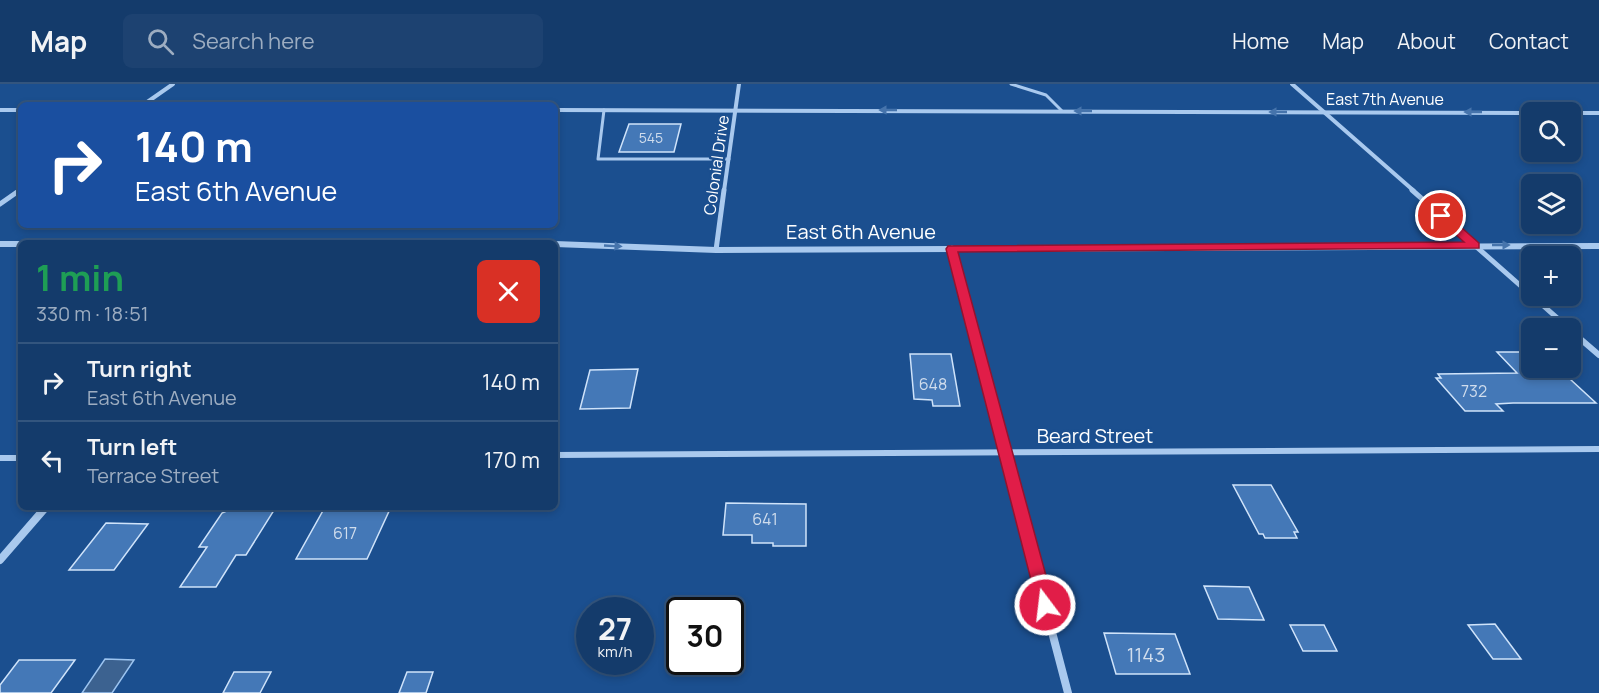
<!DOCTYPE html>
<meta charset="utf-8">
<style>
:root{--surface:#143b6b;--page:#1d4271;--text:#f1f3f6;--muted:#9dadc1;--line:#33557e}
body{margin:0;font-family:Manrope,sans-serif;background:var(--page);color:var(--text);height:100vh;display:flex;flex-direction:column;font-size:22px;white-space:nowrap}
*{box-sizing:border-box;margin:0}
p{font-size:20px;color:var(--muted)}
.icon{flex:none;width:33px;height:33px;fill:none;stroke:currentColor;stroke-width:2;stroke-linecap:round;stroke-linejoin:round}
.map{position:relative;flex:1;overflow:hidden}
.sheet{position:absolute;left:18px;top:156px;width:540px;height:270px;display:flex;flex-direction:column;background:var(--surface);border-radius:9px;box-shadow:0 3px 9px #0003,0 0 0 2px var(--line)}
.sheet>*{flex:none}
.banner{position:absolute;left:18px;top:18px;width:540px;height:126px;border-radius:9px;box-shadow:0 3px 9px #0003,0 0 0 2px var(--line);background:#1a4fa0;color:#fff;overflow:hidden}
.tools{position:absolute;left:1521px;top:18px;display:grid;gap:12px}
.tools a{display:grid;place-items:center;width:60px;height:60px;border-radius:9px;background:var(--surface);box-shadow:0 3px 9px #0003,0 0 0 2px var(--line);font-size:30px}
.speed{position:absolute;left:576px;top:513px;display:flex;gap:12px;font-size:30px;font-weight:700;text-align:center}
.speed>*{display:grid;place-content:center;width:78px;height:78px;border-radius:50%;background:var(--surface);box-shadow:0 3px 9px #0003,0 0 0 2px var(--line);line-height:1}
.speed small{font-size:15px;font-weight:400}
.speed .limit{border:3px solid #111;border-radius:9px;background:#fff;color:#111}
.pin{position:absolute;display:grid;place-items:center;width:51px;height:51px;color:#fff;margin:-26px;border:3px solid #fff;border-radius:50%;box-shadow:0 2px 6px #0007}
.me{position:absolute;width:66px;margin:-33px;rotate:345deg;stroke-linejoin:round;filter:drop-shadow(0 0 4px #0008)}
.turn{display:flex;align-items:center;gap:21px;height:126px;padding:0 18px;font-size:27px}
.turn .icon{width:78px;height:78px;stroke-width:2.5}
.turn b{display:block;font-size:42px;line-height:51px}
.round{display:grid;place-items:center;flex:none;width:63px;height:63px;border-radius:9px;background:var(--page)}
.summary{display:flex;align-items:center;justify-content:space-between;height:102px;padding:0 18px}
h1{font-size:36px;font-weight:700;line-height:45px;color:#1e9e55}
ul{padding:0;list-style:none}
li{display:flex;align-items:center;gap:18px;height:78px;padding:0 18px;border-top:2px solid var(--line)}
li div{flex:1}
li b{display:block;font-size:22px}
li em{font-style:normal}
header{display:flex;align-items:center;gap:36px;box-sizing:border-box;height:84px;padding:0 30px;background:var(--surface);border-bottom:2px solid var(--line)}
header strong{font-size:28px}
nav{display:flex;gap:33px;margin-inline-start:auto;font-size:21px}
.search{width:420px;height:54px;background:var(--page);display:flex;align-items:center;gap:15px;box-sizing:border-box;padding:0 21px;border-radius:9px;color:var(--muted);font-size:22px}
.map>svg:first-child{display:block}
</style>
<header>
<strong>Map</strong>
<div class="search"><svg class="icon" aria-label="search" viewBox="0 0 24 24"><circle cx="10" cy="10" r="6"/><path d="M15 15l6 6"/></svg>Search here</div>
<nav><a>Home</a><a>Map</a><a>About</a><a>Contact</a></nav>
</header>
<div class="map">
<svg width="1599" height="609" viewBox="0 0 1599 609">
<rect width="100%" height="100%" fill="#1b4f8f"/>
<path fill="#3c6290" stroke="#9cc4f0" stroke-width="1.5" d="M105,575L134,576L112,609H82Z"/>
<path fill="#4478b7" stroke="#cfe3fa" stroke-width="1.5" d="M629,40H681L674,68H619Z
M1497,268H1532V284H1558L1596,319H1513L1496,320L1503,327H1465L1436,294H1441L1438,290L1517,289Z
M910,270H951L960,322H933L932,316L914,315Z
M638,285L630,324L580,325L590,286Z
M1233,401H1271L1298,448H1294L1297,454H1265L1263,450H1259Z
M726,419L806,420V462H773V459H752V451H723Z
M236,423H276L246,471H236L216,503H180L207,463H199L222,429Z
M325,423H391L367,475H296Z
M106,439L148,440L114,486H69Z
M1204,502L1249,503L1264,536L1218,535Z
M1495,540L1521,575H1493L1468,541Z
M1290,541H1324L1337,567H1303Z
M1104,549L1175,550L1190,590H1116Z
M19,576H75L51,609H0V601Z
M234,588H271L260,609H223Z
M407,588H433L426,609H399Z"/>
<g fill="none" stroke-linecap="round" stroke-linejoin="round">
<path stroke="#a9c9ee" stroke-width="3" d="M1011,0L1046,11L1062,27
M604,26L598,75H729"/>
<path stroke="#a9c9ee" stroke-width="4" d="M1292,0L1414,107
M143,21L173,0
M18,107L21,105
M724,107L739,0"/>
<path stroke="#a9c9ee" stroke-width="5" d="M1412,106L1564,240
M0,120L20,106
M952,164L972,240
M716,166L724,106"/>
<path stroke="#a9c9ee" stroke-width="6" d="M971,238L1015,405
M1563,238L1569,244
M1570,246L1599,271
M555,371L1599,365
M0,374H21"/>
<path stroke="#a9c9ee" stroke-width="8" d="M1014,403L1068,609
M0,476L46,423"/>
<path fill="#a9c9ee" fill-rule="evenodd" d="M0,24H21V28H0Z
M555,24L1532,27L1535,28H1532V31L555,28Z
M1570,27H1599V31H1570V28H1567Z
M321,156H534L538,159H317Z
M0,157H21L25,159H21V163H0Z
M555,157L716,163L1599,159V165L716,169L555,163V159H551Z"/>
</g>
<defs><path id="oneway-solid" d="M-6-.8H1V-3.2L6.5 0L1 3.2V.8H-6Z" transform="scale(1.5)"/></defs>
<g fill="#4674ac">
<use href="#oneway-solid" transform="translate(888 26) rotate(-180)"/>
<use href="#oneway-solid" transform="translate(1083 27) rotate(-180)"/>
<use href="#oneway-solid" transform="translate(1278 28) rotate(-180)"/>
<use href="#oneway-solid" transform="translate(1473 28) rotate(-180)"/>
<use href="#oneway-solid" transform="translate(1501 161)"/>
<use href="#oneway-solid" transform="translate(613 162) rotate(3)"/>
</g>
<path fill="#e11d48" stroke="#92132f" stroke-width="1.5" d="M1437,129H1445L1479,159V164L958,168L1054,521L1052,527L1045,529L1039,527L946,165L948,162L1464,158L1437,134Z"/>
<g text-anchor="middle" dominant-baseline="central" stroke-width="5" stroke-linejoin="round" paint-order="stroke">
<g font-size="14" fill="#d0dded">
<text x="651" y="53">545</text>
</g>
<g font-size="16" fill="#fff" stroke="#1b4f8f">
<text x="1385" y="15">East 7th Avenue</text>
<text transform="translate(716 81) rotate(-82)">Colonial Drive</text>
</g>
<g font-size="16" fill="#d0dded">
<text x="933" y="300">648</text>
<text x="1474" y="307">732</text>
<text x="765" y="435">641</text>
<text x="345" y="449">617</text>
</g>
<g font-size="20" fill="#fff" stroke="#1b4f8f">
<text x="861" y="147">East 6th Avenue</text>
<text x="1095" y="351">Beard Street</text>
</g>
<g font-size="20" fill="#d0dded">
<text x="1146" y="570">1143</text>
</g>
</g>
</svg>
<div class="tools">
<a><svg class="icon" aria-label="search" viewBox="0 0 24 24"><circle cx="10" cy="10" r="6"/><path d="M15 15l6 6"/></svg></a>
<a><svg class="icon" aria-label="layers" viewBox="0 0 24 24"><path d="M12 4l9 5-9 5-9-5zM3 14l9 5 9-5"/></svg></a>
<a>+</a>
<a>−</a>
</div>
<div class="speed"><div>27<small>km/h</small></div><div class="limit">30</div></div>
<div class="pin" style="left:1441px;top:132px;background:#d93025"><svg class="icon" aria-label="arrive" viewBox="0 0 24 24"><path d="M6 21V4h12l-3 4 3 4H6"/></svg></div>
<svg class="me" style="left:1045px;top:521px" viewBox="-20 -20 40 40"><circle r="17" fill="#e11d48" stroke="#fff" stroke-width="3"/><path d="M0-11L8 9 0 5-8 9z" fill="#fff"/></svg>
<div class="banner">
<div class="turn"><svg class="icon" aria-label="right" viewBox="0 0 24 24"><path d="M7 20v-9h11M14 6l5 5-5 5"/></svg><div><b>140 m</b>East 6th Avenue</div></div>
</div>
<section class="sheet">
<div class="summary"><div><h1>1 min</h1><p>330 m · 18:51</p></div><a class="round" style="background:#d93025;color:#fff"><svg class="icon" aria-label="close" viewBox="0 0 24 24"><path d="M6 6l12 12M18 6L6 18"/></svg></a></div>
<ul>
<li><svg class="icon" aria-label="right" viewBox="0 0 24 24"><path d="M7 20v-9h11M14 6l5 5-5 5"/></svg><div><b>Turn right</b><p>East 6th Avenue</p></div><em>140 m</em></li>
<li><svg class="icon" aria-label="left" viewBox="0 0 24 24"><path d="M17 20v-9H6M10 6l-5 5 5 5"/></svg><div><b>Turn left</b><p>Terrace Street</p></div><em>170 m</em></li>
</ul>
</section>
</div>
